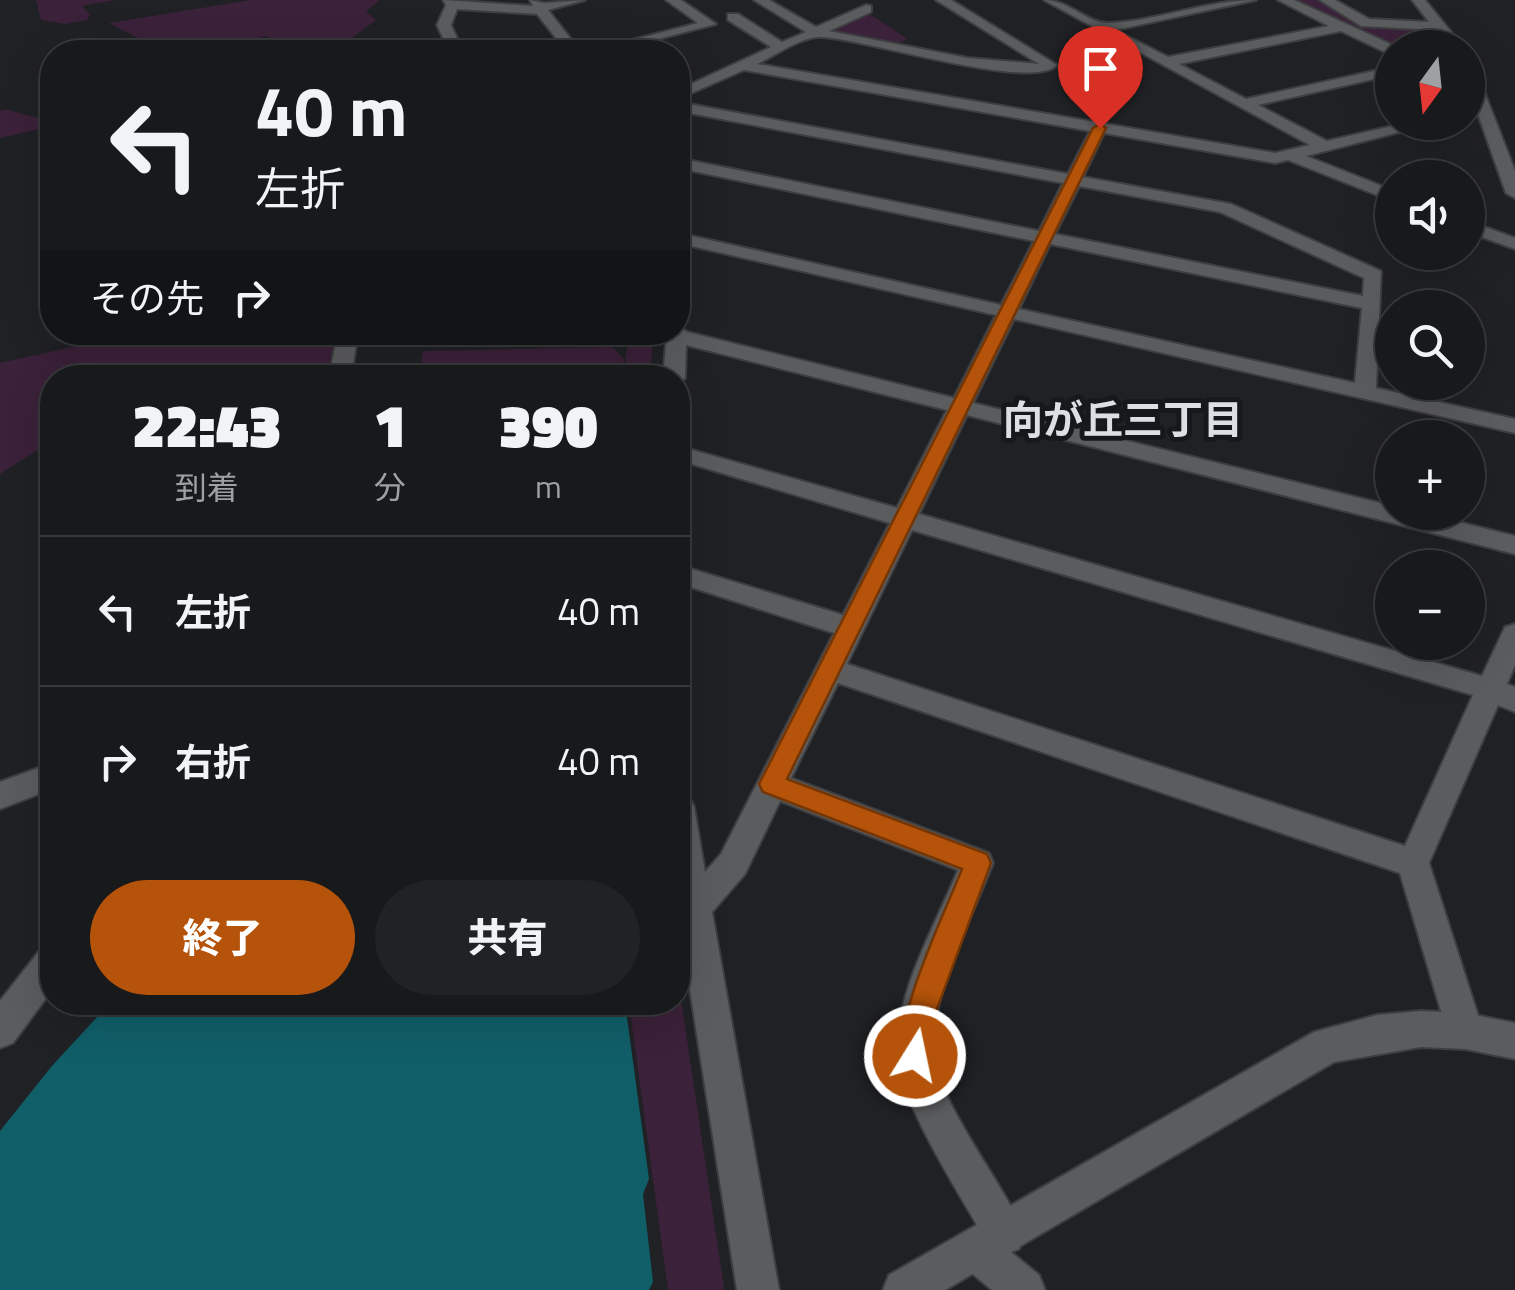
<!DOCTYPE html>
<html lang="ja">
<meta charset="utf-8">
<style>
:root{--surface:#18191b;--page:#212224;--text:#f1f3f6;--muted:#9fa0a3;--line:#36383a;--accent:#b45309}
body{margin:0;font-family:"Titillium Web","Noto Sans JP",sans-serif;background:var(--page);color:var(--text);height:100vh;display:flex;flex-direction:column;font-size:38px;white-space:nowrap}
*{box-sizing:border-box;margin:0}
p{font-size:32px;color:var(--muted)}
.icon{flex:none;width:55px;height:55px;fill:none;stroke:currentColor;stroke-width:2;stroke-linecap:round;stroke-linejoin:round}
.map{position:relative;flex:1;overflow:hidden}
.drawer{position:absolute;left:40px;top:365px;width:650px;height:650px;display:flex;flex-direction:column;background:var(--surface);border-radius:40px;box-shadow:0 10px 40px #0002,0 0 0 2px var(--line)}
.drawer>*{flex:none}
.banner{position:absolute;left:40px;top:40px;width:650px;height:305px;border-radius:40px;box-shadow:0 10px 40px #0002,0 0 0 2px var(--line);background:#18191b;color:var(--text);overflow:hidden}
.needle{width:65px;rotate:195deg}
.tools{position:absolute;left:1375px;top:30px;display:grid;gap:20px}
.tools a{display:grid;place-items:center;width:110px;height:110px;border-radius:50%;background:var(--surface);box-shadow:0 10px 40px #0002,0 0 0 2px var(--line);font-size:50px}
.pin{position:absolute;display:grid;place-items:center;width:85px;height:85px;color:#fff;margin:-102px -42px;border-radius:50% 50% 50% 0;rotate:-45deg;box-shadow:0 0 10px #0007}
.pin .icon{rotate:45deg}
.me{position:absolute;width:110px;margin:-55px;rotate:10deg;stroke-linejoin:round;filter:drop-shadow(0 0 8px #0008)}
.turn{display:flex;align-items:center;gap:35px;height:210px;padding:0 50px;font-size:45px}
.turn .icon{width:130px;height:130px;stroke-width:2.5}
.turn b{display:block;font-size:70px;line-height:85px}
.then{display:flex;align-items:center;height:95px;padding:0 50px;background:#0003;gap:20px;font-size:38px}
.eta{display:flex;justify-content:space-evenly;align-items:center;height:170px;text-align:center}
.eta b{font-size:60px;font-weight:800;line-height:70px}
.action{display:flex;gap:20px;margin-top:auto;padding:20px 50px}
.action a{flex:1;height:115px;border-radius:60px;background:var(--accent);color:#fff;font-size:40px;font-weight:800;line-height:115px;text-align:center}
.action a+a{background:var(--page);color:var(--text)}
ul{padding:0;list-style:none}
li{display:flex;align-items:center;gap:30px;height:150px;padding:0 50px;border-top:2px solid var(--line)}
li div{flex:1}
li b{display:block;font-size:38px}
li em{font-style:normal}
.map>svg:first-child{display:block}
</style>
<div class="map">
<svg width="1515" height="1290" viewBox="0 0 1515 1290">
<rect width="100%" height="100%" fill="#202124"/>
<path fill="#3b2139" d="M36,0H115L82,6L90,15L87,20L65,24L41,20Z
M251,0H380L366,11L376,20L333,52H319L265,36L214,52H165L109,23Z
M1291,0H1321L1365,24L1428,27L1437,30L1448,47H1393Z
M859,14L871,15L908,39L898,43L834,32L830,27Z
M5,109L52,122V126L0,138V111Z
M135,333L181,347L229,333H337L329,377L52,378V447L45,445L0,474V363Z
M653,340L650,377H623L628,341Z
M612,347L624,359L621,377H419L423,351Z
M678,979L724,1288L723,1290H668L629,1003L678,1002Z"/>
<path fill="#105e68" d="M110,1003H625L649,1179L643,1194L653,1282L649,1290H0V1131L51,1067Z"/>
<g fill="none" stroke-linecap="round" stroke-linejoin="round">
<defs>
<path id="minor" d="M443,0L533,6L530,0L544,3L585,0L548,10L581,52H567L537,14L457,9L451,25L457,38L455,52H441L443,38L437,25L446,5Z
M666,0H681L716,24L608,52H586L698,23Z
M754,0H769L816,27L866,5L871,6V12L829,31L968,58L1039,64L936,0H951L1057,65C1031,92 863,38 821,37C802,36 774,56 757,64L1275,153L1310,145L1044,0C1069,0 1088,24 1109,23C1158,21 1206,0 1256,0L1115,30L1168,57L1329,26L1278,0H1294L1397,47L1392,48V54L1387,53L1341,31L1179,64L1246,99L1392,67V75L1258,105L1327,141L1410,122H1439L1306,156L1392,190V201L1288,160L1275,163L1104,133L1083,177L1231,204L1381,271L1376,388L1515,419V433L1014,319L973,403L1392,506V512H1419L1515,536V554L967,415L919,514L1482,676L1505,627L1515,624V665L1507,684L1515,687V712L1498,705L1429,863L1482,1028L1477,1041L1464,1046L1451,1041L1446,1028L1400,873L838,683L791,778L989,853L993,863C973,915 928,998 934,1055C939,1104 1004,1184 1025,1234L1019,1249L1011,1252L1039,1275L1045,1290H992L962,1265L956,1250L962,1235L980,1230C956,1188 897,1096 897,1051C897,990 935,926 958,870L780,801L745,874L712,912L779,1290H737L678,913V794L689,797L694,807L705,872L721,854L834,633L678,583V565L843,615L890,523L678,460V446L897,508L947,410L686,345L685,378L678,384V378H663L667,332H678V326L687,332L954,398L996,315L678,243V233L1001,305L1034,241L678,168V158L1039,231L1063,183L678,111V102L1068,174L1090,131L744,70L678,99V90L771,47L728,20V14H738L782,42L806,32ZM1079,186L1220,212L1364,278L1363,296L1055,234ZM1050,244L1362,308L1355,383L1019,309ZM912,530L1473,695L1405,846L847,664Z
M1320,0H1335L1369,19L1429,22L1412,0H1425L1464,48H1450L1436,30L1361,26Z
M1468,64L1475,68L1515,171V198L1506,193L1468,86Z
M1468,221L1515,238V249L1468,232Z
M338,332H358L351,378H329Z
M52,763V789L0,809V782Z
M52,945V990L13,1043L0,1048V1001L40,950Z"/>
<path id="tertiary" d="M1421,1011L1465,1013L1515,1023V1059L1465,1049L1421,1047L1334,1062L945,1290H883L889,1275L1314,1032L1377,1015Z"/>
</defs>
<use href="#minor" stroke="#3d3e41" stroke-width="4"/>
<use href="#tertiary" stroke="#3d3e41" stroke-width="4"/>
<use href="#minor" fill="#5b5c5e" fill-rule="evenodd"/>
<use href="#tertiary" fill="#5b5c5e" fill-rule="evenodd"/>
</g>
<path fill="#b45309" stroke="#753606" stroke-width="2.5" d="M1100,124L1106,128L787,779L987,854L991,863L934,1017L926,1067L915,1072L904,1067C888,1029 946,910 962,869L763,792L759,784L1093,128Z"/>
<g text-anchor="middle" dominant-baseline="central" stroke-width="10" stroke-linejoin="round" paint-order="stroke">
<g font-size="40" font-weight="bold" fill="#dddfe4" stroke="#16181b">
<text x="1123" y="419">向が丘三丁目</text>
</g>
</g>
</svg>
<div class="tools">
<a><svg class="needle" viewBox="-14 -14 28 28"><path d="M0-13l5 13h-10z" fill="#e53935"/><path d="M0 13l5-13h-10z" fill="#9fa0a3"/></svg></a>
<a><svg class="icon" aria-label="sound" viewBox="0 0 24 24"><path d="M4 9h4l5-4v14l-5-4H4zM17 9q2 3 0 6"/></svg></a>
<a><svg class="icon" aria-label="search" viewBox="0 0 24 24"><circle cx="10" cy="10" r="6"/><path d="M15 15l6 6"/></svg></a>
<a>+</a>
<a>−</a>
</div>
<div class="pin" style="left:1100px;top:128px;background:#d93025"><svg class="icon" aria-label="arrive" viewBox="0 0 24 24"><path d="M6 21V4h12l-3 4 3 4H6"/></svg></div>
<svg class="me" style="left:915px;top:1056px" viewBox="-20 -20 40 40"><circle r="17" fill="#b45309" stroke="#fff" stroke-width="3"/><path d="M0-11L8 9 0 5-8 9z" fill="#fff"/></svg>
<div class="banner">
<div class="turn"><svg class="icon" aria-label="left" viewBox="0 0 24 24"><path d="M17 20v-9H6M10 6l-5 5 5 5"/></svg><div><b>40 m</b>左折</div></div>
<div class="then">その先<svg class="icon" aria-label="right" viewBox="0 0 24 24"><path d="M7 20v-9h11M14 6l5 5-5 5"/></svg></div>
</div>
<section class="drawer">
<div class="eta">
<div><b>22:43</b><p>到着</p></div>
<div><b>1</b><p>分</p></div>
<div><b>390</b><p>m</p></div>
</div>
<ul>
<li><svg class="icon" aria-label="left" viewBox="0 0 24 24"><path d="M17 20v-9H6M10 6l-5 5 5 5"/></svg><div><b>左折</b></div><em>40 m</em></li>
<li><svg class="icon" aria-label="right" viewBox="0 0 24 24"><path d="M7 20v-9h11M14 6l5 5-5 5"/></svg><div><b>右折</b></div><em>40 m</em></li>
</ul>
<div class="action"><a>終了</a><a>共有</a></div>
</section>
</div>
